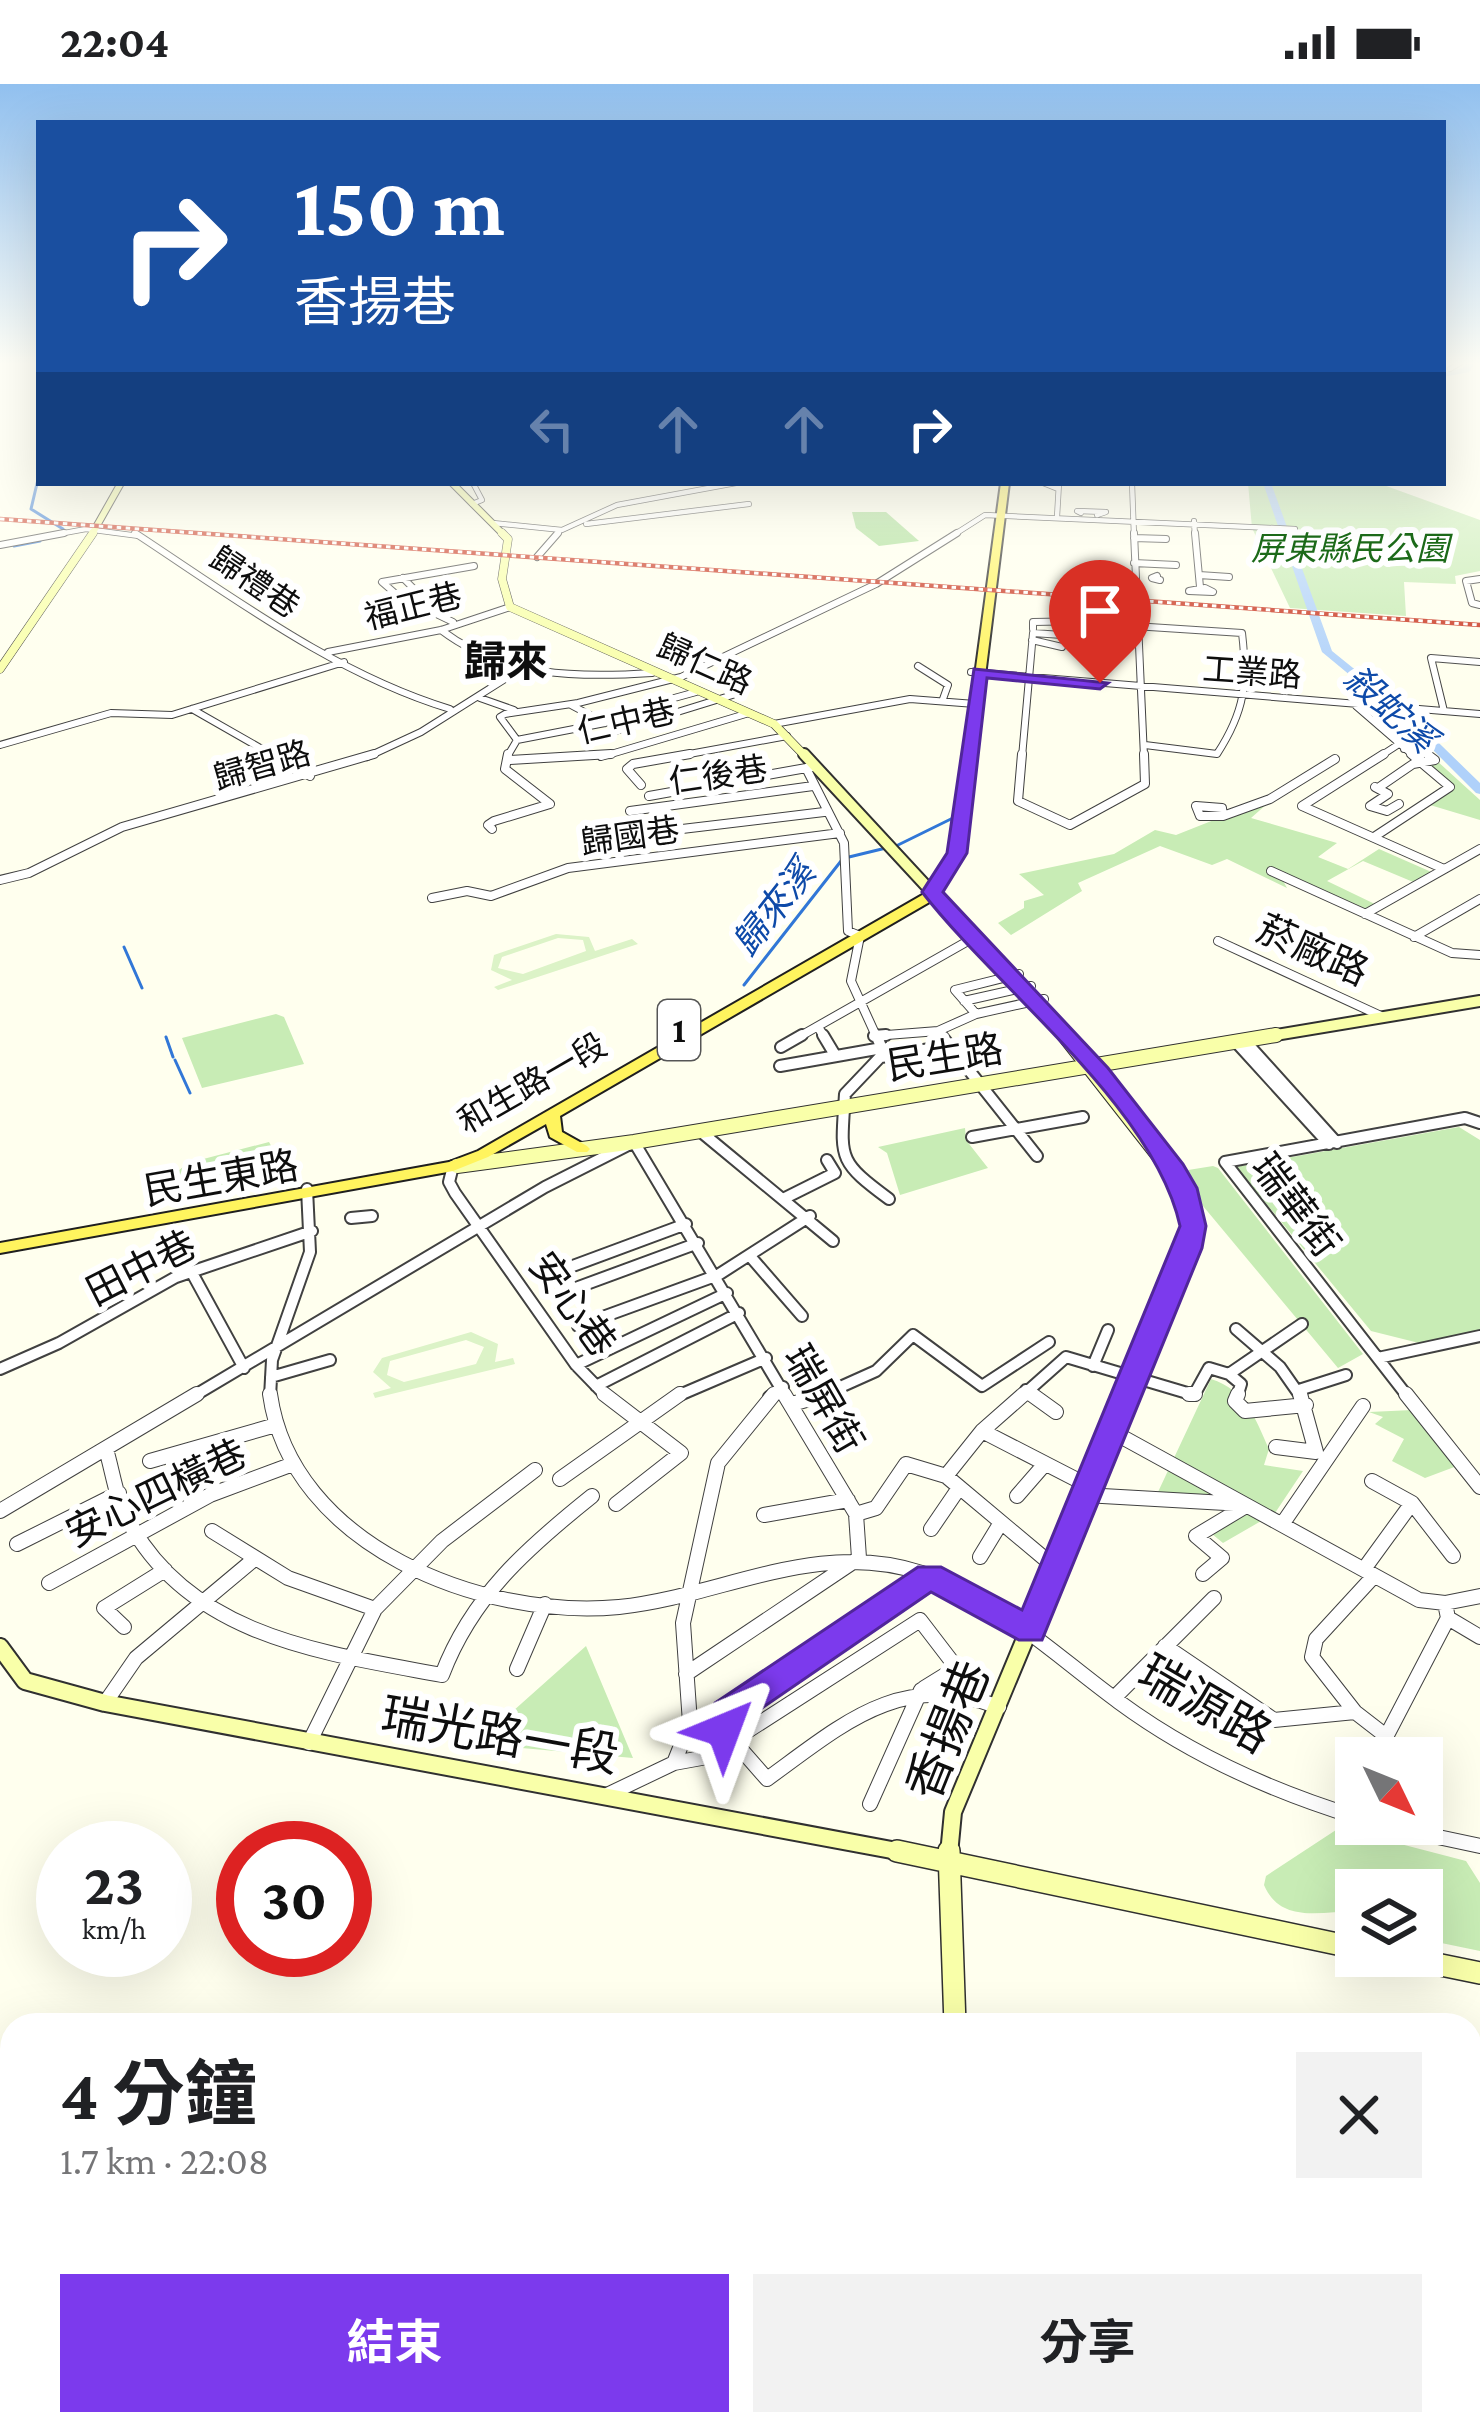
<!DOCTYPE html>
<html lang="zh-TW">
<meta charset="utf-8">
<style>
:root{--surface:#fff;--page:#f2f2f2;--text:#202124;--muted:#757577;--accent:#7c3aed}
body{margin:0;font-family:"Crimson Pro","Noto Sans TC",serif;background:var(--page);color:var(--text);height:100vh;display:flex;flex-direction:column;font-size:45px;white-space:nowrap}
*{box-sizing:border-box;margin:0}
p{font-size:39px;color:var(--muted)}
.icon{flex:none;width:66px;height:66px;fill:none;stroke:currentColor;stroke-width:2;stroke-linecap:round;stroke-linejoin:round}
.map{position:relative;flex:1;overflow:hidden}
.sheet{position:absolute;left:0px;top:1929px;width:1482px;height:423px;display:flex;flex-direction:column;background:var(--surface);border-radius:36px 36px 0 0;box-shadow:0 12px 48px #0002}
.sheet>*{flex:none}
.top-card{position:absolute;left:36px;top:36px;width:1410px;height:366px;border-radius:0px;box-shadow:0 12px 48px #0002;background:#1a4fa0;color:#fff;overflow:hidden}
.needle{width:78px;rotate:133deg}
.tools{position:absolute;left:1335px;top:1653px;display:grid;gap:24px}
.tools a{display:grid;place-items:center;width:108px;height:108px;border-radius:0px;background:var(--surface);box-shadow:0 12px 48px #0002;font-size:60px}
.speed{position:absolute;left:36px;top:1737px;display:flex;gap:24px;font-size:60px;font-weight:700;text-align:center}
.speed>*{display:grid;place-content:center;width:156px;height:156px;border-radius:50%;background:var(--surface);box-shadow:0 12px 48px #0002;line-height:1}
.speed small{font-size:30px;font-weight:400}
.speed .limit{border:18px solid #d22;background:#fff;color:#111}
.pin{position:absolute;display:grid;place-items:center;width:102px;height:102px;color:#fff;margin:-123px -51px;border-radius:50% 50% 50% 0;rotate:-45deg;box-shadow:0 0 12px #0007}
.pin .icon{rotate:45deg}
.me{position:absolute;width:132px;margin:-66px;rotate:44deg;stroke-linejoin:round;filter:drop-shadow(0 0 9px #0008)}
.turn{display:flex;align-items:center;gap:42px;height:252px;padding:0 60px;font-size:54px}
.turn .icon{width:156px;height:156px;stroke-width:2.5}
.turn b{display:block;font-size:84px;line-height:102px}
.lanes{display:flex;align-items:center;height:114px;padding:0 60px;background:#0003;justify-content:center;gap:60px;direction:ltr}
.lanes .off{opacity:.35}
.round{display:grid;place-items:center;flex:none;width:126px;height:126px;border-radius:0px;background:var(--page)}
.summary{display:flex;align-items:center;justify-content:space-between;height:204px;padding:0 60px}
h1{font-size:72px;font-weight:700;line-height:90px}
.action{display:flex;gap:24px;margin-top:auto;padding:24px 60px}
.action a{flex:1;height:138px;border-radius:0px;background:var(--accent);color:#fff;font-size:48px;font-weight:700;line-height:138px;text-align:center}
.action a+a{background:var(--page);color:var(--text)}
.status{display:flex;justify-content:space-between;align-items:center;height:84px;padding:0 60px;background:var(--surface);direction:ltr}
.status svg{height:33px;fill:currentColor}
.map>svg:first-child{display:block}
</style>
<div class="status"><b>22:04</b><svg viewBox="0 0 49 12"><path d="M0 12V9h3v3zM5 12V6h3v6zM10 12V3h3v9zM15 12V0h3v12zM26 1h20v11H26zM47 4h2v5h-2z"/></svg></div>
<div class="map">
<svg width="1480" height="2351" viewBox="0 0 1480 2351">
<rect width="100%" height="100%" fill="#ffe"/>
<path fill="#c8ecb5" d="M1248,399H1378L1480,436V487L1455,492L1456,500L1404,498L1406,532L1290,524L1252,444Z
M1369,625L1381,626L1480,716V736L1430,721L1452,702L1424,678L1433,677L1426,667L1408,664Z
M1277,711L1251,734L1337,759L1318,773L1348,785L1379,765L1436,790L1418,800L1363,777L1327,797L1379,822L1365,830L1282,795L1287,804L1227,775L1212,781L1160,762L1078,799L1082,807L1011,851L998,839L1024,824V817L1044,811L1019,790L1114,770L1155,746L1176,751Z
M276,930L284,933L304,980L202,1004L182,954Z
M1459,1043L1480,1056V1246L1419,1259L1371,1247L1236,1083Z
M965,1044L966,1056L988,1084L900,1111L887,1069L878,1063Z
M269,1058L275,1069L256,1099L187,1110L173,1091L188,1079Z
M1213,1082L1218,1084L1363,1270L1338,1284L1198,1116L1182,1087Z
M1211,1295C1246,1306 1255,1334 1269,1365L1264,1381L1303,1387L1275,1429L1223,1459L1201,1441L1244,1414L1158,1408Z
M1413,1326L1457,1382L1425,1394L1392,1377L1404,1355L1375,1340L1383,1333L1369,1328Z
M586,1562L633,1674L476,1660Z
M1339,1744L1466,1777L1480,1799V1867L1422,1855V1806H1356V1842L1347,1840L1354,1827C1320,1828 1280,1839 1264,1801L1266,1792Z"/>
<path fill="#a8de93" d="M852,428H886L919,457L879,462L856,444Z"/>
<path fill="#dcf3c7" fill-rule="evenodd" d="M556,850L589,853L595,867L632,855L638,860L498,906L494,903L512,896L491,886L494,871ZM558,854L583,856L586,867L523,890L498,884L502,873Z
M471,1248L498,1260L495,1278L513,1274L515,1280L375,1314L373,1309L391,1304L373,1288L382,1274ZM466,1256L484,1263L476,1280L404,1298L387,1291L390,1277Z"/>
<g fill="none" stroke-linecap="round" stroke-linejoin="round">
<path stroke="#3177d7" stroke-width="3" d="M39,391L31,425L63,445
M14,462L40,457
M896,762L955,733
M849,773L886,764
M124,863L142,904
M744,901L841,777
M166,953L173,973
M175,976L190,1009"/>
<path fill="#afd1fa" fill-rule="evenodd" d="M1469,277H1476L1469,288L1443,293V289L1463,284Z
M1263,399H1271L1332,567L1405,626L1480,699V710L1476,709L1397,630L1322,568Z"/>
<defs>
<path id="street-far4" d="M1450,285L1463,277
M1043,399L1058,405
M1132,399L1134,452
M472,420L482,416L473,399
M1081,429L1077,427L1106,428L1097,431
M1057,433L1059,399
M1194,437L1195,452
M493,439L562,446L617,421L736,399
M586,440L749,420
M48,452L86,445L139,452
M555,452L559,448
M952,452L985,431L1295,445"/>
<path id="street-far3" d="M135,449C234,514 335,590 450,625
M1134,449L1144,673
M1195,449L1200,503
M1134,454L1166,455
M0,461L64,449
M537,473L558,449
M1134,479L1176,481
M1199,491L1229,493
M1157,492L1152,494L1160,496
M403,494L428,519V526L453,538
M1480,495L1466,497L1472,519L1480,521
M1205,504L1213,508L1189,507Z
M423,514L404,517L382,498L474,482
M1134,542L1242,549C1248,599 1245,627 1217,670L1145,661
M1033,545V538L1089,537L1096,539L1095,553
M441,546C503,593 577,594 652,589
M1032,556L1062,563
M328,568L441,546L510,523
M918,582L948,601L943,615
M971,588L1480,630
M480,614L514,626
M571,621L605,639
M1356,622L1415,673
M192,625L276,673
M1444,627L1431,574L1480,578
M658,634L638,624L696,608
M774,640L910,615L975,620
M606,650L739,609L725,602
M517,656L605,639
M0,661L111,629L172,631L344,578
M1404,665H1421L1431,673
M367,673L421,648L524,583
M507,673L517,656L500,633L505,630L578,619L681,593L876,500L957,449
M601,673L749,629
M673,673L787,652
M1022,673L1033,549L1135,556
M1379,673L1402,658"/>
<path id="street-far2" d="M271,670L310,692
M1022,670L1018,717L1070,741L1145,700L1144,670
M1384,670L1302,722L1444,785
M510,676L611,670
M806,684L844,759L848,847L860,852L851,897L877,954
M641,701L627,685L633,680L690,670
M1375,703L1388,710L1370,722L1387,727L1399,720
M1378,704L1413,680L1435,676L1427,670
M649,712L812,683
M1196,722L1222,724L1223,732H1200Z
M630,727L813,702
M1223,732L1270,715L1335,675
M492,745L488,741L494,737L550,720L505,685L508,670
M682,745L824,728
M1374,753L1450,703L1411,670
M1271,787L1452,869L1480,871
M0,796L29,789L122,743L374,670
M432,814L467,807L491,812L568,784L840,749
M1365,830L1480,765
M1414,853L1480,815
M1218,857L1383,933
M964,917L1031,902
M976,930L955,906L1019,890
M818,943L825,954
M938,947L976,930L1044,915
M874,952L938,947L944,954
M797,954L975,853"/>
<path id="street-far1" d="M823,951L835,971
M876,951L884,969L845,1010C841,1074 836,1076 889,1115
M941,951L1037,1072
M874,952L886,951
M1245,957L1337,1059
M1236,958L1329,1060
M781,963L802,951
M881,973L954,961
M780,982L882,964
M700,1047L833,1157
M972,1053L1083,1033
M453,1082L449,1098L455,1109L576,1281L607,1313
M785,1114L835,1089L827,1076
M351,1134L372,1132
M686,1140L562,1186L573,1205L698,1159
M749,1171L802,1232
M191,1187L244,1284
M578,1242L718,1191L810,1132
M1236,1245L1280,1283L1301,1313
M1378,1274L1480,1252
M576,1281L727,1209
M1093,1282L1108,1246
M0,1285L59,1259L176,1193L312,1147
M1229,1290L1241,1300L1237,1313
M271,1293L330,1276
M596,1302L739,1229
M1026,1306L1035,1313
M1299,1306L1346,1291
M192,1313L545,1103L634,1058L786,1313
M270,1313L272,1276L310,1168L307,1105
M675,1313L766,1274
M769,1313L783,1303
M818,1313L876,1287L913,1251L982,1302L1049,1258
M1021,1313L1066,1273L1194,1311L1209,1284L1229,1290L1302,1240
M1408,1313L1225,1078L1465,1034L1480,1039"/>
<path id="street" d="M270,1310C291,1461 481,1536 619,1523C723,1512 817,1454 922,1489C997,1514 1056,1572 1119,1618C1191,1671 1271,1707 1356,1733
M604,1310L681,1369L616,1420
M1031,1310L1056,1328
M1189,1310H1195
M1238,1310L1235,1317L1245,1327L1306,1321
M1406,1310L1480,1403
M792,1320L827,1310
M982,1347L1089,1402
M1113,1348L1419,1516L1445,1519L1480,1512
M1276,1363L1316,1368L1300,1310
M106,1365C113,1389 116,1415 128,1436C190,1553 324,1569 442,1591C472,1512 527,1464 592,1412
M150,1377L276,1341
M946,1392L982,1347L1024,1310
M560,1395L680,1310
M1372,1397L1412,1419L1453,1472
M1085,1411L1243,1420
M1017,1412L1044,1381
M0,1427L197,1310
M856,1430L876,1424L906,1380L946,1392L1057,1485
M764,1431L848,1416
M1283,1439L1363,1322
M931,1445L959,1404
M212,1447L288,1494L375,1525
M17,1460L119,1409
M980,1473L1000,1440
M1364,1485L1412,1419
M1203,1490L1222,1474L1196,1452L1246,1422
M930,1492L727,1629L724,1646L767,1695C843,1640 901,1586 999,1623
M1373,1493L1316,1555L1312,1573L1355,1628L1386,1652
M49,1499L210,1411L293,1380
M1448,1534L1480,1553
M124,1543L104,1524L165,1486
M1165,1562L1274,1636L1355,1628
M517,1585L545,1520
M686,1590L859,1474L856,1430L784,1310
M924,1604L958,1583
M1114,1614L1214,1514
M105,1619L136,1574L252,1477
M309,1659L375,1525L442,1457L535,1386
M1375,1674L1448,1534L1445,1519
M674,1679L690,1639L683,1539L718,1379L774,1310
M607,1711L674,1679L707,1673L920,1536L979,1613
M870,1720L921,1606
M1347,1731L1356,1712
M1377,1740L1480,1762"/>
<path id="secondary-far5" d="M452,399L505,452
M91,452L121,399"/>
<path id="secondary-far4" d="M502,449L508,455L502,495L510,523L774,640L806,673
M0,585L93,449"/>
<path id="secondary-far3" d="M804,670L1067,954
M1258,954L1480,917"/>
<path id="secondary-far2" d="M1064,951L1184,1104L1193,1141L1126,1313
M457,1082L634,1058L1276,951"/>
<path id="secondary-far1" d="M0,1563L25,1597L105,1619L913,1770
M949,1770L953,1728L1127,1310"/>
<path id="secondary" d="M897,1767L1356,1864
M949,1767L955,1941
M1397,1872L1480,1889
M951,2351L952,2340"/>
<path id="primary" d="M1001,399H1009L963,769L933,816L560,1032L562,1048L587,1062L590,1065L587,1068H577L550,1053L546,1040L488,1073L453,1087L0,1169V1159L449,1078L478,1067L924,810L951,769Z"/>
</defs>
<use href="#street-far4" stroke="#414141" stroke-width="6"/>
<use href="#street-far3" stroke="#414141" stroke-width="8"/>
<use href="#street-far2" stroke="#414141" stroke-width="10"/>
<use href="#street-far1" stroke="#414141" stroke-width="14"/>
<use href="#street" stroke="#414141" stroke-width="16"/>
<use href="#secondary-far5" stroke="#303030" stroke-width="8"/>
<use href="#secondary-far4" stroke="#303030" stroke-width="9"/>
<use href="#secondary-far3" stroke="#303030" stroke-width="14"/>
<use href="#secondary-far2" stroke="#303030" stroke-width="16"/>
<use href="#secondary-far1" stroke="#303030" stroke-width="20"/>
<use href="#secondary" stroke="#303030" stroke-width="24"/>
<use href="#primary" stroke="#1f1f1f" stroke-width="4"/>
<use href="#street-far4" stroke="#fff" stroke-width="4.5"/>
<use href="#street-far3" stroke="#fff" stroke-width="6"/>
<use href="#street-far2" stroke="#fff" stroke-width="8"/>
<use href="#street-far1" stroke="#fff" stroke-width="10"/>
<use href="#street" stroke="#fff" stroke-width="14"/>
<use href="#secondary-far5" stroke="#f9ffa9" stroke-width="6"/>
<use href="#secondary-far4" stroke="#f9ffa9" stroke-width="8"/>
<use href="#secondary-far3" stroke="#f9ffa9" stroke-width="10"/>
<use href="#secondary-far2" stroke="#f9ffa9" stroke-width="14"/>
<use href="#secondary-far1" stroke="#f9ffa9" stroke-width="16"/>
<use href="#secondary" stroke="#f9ffa9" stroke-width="21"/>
<use href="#primary" fill="#fff45e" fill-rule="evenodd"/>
<defs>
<path id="rail" d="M0,435L1480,541"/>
</defs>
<use href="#rail" stroke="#c8321c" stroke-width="4.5"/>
<use href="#rail" stroke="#fff" stroke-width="3" stroke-dasharray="4.5" stroke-linecap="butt"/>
</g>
<linearGradient id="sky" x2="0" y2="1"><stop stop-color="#91c0ef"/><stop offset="0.46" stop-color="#fffff7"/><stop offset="1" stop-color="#fffff7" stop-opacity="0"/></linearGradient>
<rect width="1480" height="607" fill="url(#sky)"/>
<path fill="#7c3aed" stroke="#51269a" stroke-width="3" d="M974,585L1108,599L1100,605L987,594L967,769L943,808L1108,984L1183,1080L1197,1104L1206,1142L1202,1164L1042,1556H1019L931,1508L743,1637L736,1656L724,1661L711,1656L706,1646L715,1619L918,1483H941L1022,1526L1180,1142C1154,1023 997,905 922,808L947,769Z"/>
<g text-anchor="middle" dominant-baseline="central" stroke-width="12" stroke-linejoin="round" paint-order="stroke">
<g font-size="33" font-style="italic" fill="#1c6a19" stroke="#fff">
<text x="1350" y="464">屏東縣民公園</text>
</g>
<g font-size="33" fill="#0e0e0e" stroke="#fff">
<text transform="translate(255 498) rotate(34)">歸禮巷</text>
<text transform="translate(413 522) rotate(-14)">福正巷</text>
<text transform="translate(705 580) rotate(24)">歸仁路</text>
<text transform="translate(1252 588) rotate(4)">工業路</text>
<text transform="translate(626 637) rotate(-13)">仁中巷</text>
<text transform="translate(262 681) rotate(-16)">歸智路</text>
<text transform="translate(718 691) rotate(-8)">仁後巷</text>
<text transform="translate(630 752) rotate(-8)">歸國巷</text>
<text transform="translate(532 999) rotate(-30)">和生路一段</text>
</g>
<g font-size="36" font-style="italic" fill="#0e4aa9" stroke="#fff">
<text transform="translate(1390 625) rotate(42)">殺蛇溪</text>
<text transform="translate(774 824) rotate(-52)">歸來溪</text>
</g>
<rect fill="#fff" stroke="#565656" stroke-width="3" x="658" y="916" width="42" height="60" rx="9"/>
<g font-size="36" font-weight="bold" fill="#0e0e0e">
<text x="679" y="946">1</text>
</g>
<g font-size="39" fill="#0e0e0e" stroke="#fff">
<text transform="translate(1313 866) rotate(24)">菸廠路</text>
<text transform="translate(945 973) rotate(-9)">民生路</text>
<text transform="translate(221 1094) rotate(-10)">民生東路</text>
<text transform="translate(1296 1121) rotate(53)">瑞華街</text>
<text transform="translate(141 1184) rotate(-27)">田中巷</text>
<text transform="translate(573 1220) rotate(54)">安心巷</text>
<text transform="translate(824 1315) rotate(60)">瑞屏街</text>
<text transform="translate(156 1409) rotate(-26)">安心四橫巷</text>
</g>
<g font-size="42" font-weight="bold" fill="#0e0e0e" stroke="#fff">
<text x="506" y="577">歸來</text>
</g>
<g font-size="48" fill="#0e0e0e" stroke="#fff">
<text transform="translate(1205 1620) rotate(30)">瑞源路</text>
<text transform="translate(948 1646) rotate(-68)">香揚巷</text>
<text transform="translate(500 1651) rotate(10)">瑞光路一段</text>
</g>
</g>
</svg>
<div class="tools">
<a><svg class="needle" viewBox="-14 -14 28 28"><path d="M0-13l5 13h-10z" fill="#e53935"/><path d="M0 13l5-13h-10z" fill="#757577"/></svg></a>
<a><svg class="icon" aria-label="layers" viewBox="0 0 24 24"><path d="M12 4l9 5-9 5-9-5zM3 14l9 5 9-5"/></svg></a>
</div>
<div class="speed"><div>23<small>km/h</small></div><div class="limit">30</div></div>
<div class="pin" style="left:1100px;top:599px;background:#d93025"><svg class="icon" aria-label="arrive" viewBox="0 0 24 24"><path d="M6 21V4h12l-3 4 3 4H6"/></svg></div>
<svg class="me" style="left:724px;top:1646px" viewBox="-20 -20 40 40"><path d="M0-17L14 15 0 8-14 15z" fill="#7c3aed" stroke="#fff" stroke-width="4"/></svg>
<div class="top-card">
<div class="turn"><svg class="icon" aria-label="right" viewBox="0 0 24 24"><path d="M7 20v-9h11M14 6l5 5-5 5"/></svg><div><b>150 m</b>香揚巷</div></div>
<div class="lanes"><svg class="icon off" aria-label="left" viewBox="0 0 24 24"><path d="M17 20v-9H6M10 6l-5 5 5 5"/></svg><svg class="icon off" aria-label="ahead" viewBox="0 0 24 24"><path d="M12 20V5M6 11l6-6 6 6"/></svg><svg class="icon off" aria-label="ahead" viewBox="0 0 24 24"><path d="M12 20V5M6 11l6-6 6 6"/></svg><svg class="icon" aria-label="right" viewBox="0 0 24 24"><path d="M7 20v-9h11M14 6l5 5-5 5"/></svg></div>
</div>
<section class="sheet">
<div class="summary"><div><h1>4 分鐘</h1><p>1.7 km · 22:08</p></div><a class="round"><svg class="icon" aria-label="close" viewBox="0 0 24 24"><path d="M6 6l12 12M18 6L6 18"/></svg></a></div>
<div class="action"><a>結束</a><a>分享</a></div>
</section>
</div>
